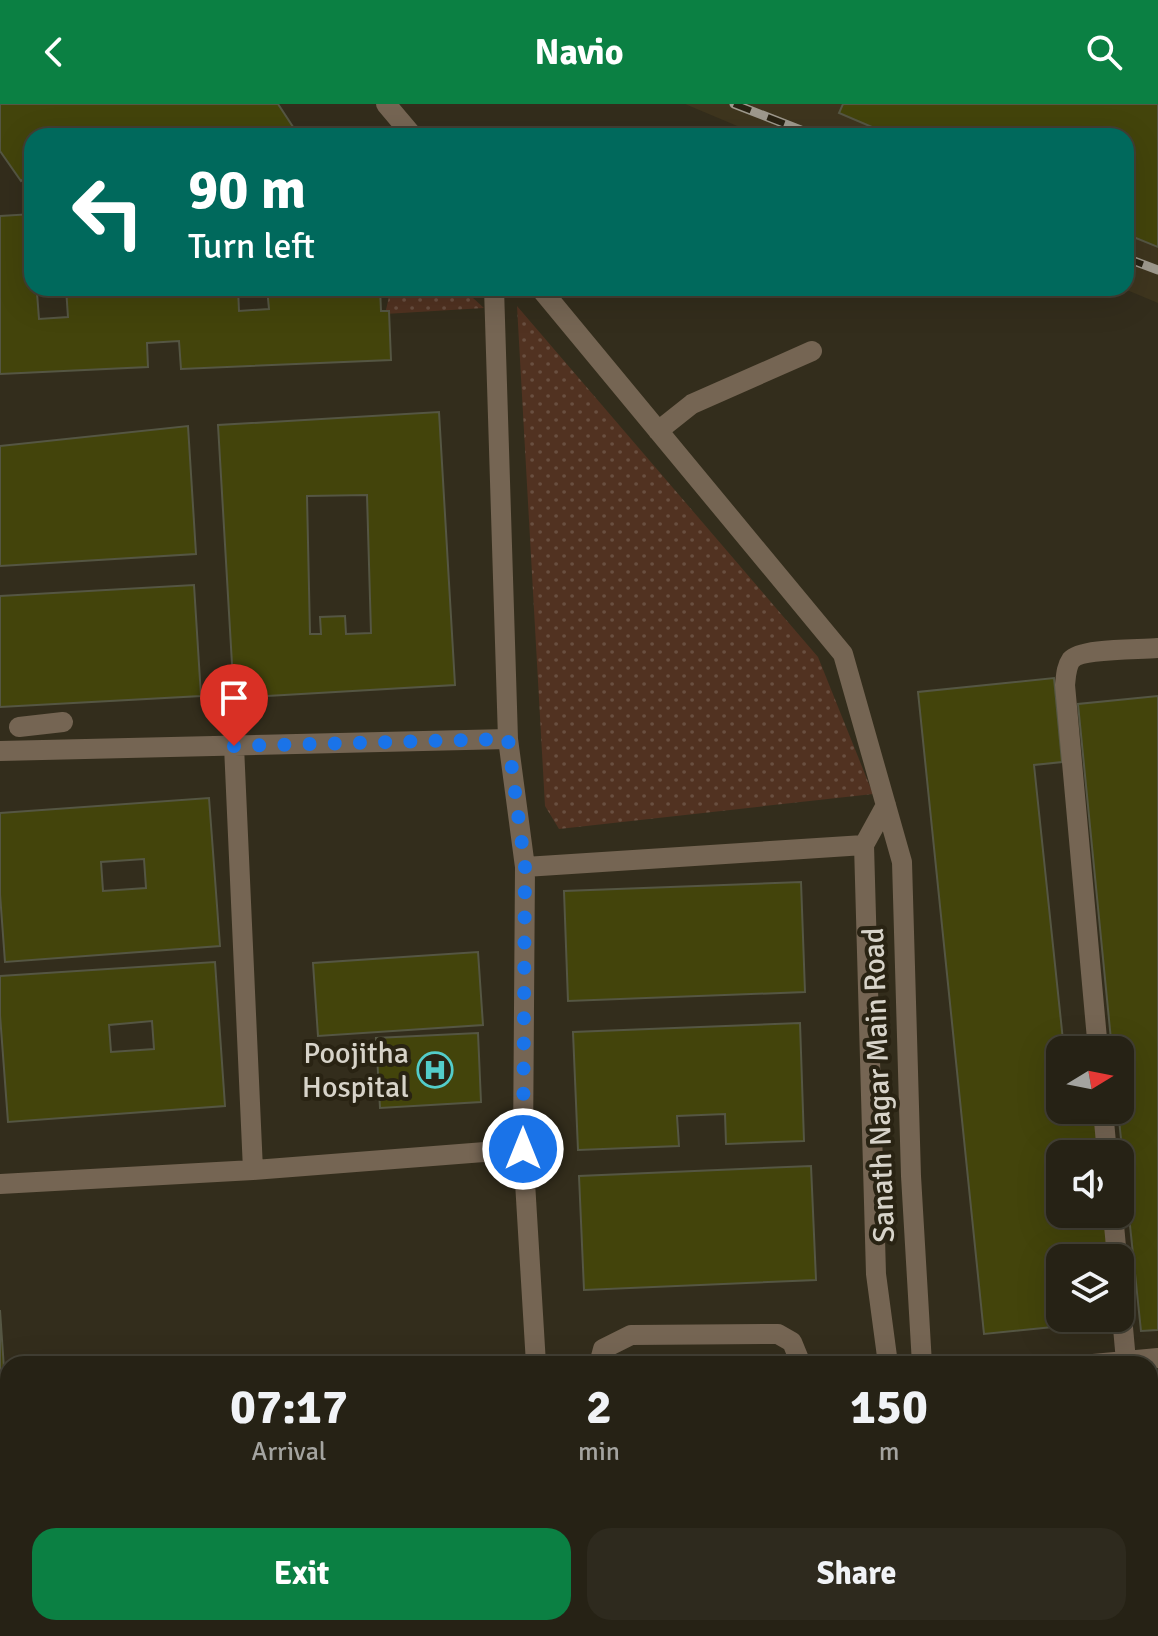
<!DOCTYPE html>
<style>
:root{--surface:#262215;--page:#2e2a1e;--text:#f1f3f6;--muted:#a4a4a0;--line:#423f34;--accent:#0b8043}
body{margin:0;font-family:Signika,sans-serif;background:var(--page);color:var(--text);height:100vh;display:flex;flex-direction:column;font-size:30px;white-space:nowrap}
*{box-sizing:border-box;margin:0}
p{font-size:26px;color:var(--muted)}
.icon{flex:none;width:44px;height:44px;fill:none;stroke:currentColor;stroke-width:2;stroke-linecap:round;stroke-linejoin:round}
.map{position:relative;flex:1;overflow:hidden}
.details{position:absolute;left:0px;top:1252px;width:1158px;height:280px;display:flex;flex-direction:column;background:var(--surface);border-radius:24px 24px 0 0;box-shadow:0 8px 32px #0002,0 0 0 2px var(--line)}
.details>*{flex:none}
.banner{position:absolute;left:24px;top:24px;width:1110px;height:168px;border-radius:24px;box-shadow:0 8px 32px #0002,0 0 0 2px var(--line);background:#00695c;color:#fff;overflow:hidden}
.needle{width:52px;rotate:80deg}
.buttons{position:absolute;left:1046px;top:932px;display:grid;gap:16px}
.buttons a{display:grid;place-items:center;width:88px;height:88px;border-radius:16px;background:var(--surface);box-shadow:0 8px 32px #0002,0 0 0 2px var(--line);font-size:40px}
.pin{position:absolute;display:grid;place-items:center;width:68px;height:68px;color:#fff;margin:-82px -34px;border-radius:50% 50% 50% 0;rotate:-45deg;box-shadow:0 0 8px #0007}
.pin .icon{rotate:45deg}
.me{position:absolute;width:88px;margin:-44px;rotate:0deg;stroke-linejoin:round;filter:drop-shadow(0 0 6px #0008)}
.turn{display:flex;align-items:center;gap:28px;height:168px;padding:0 32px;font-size:36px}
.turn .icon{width:104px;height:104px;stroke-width:2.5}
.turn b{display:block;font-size:56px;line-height:68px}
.eta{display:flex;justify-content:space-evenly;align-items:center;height:136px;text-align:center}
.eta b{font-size:48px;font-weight:700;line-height:56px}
.action{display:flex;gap:16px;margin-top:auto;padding:16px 32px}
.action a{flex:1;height:92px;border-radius:24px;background:var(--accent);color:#fff;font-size:32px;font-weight:700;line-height:92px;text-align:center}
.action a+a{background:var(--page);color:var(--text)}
header{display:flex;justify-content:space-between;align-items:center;height:104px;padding:0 32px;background:var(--accent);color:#fff;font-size:36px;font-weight:700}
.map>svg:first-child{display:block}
</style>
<header><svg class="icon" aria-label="back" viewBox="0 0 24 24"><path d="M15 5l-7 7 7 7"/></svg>Navio<svg class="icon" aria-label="search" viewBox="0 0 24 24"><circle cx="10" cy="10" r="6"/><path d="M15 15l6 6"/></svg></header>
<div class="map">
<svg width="1158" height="1532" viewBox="0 0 1158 1532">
<defs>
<pattern id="park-dots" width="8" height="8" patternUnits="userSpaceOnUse" patternTransform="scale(2)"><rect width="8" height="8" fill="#513221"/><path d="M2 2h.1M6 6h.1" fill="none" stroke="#694f40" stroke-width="1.8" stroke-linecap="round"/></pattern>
</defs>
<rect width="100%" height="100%" fill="#332d1c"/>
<path fill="#3e351e" d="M685,0H1158V199L1122,184H1126V32H761Z"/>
<path fill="url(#park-dots)" d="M391,184H462L484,204L385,210Z
M517,202L818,553L873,690L559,725L545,702Z"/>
<path fill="#43440b" stroke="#555643" stroke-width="2" fill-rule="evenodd" d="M0,0H278L299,32H32V68L21,77L0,47Z
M843,0H1158V143L1126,130V32H893L839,9Z
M32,110V184H52L53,188L37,189L39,215L68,213L66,184H238L239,207L269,205L267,184H380L381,207H389L391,256L181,265L179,237L147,239L148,263L0,270V112Z
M439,308L455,581L234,594L218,321ZM367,391L371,529L346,530L345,512L320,513L321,530H310L307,392Z
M188,322L196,450L0,462V342Z
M194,481L201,592L0,603V492Z
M1054,574L1062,658L1034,661L1064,946H1060V1006H1070L1072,1018L1100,1016L1103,1050H1060V1110H1109L1112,1140L1084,1143L1085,1154H1060V1214H1091L1092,1219L984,1230L918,588Z
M1158,592V1226L1141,1227L1118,1006L1120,946H1112L1078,600Z
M209,694L220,842L5,858L0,790V709ZM144,755L146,784L103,787L101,758Z
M801,778L805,888L568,897L564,787Z
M478,848L483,921L318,932L313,859Z
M215,858L225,1002L8,1018L0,911V872ZM152,917L154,945L111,948L109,921Z
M800,919L804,1037L726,1040L725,1010L677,1012L679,1042L578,1046L573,928Z
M478,929L481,998L380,1004L376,934Z
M811,1062L816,1176L584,1186L579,1072Z
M0,1206L4,1265H0Z
M1158,1304V1422L1150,1353V1305Z
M215,1524H238V1532H110Z
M291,1524H495V1532H291Z
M671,1530L775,1531L671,1532Z"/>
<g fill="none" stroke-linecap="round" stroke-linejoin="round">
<path stroke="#756553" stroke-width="20" d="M386,0L413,32
M494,184L508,635L525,763L523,1045L536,1260
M540,184L843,550L902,758L911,1072L922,1260
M658,327L692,300L812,247
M19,623L63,618
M234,642L253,1066
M0,647L508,635
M886,701L864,741L876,1170L888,1260
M525,763L864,741
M1098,946L1065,581C1066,573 1066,563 1071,556C1081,544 1140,546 1158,544
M1103,1006L1107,1050
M0,1080L253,1066L523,1045
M1113,1110L1117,1154
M1120,1190L1126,1257
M599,1260L603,1245L631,1231L778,1230L792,1238L801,1260
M1093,1260L1158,1254
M0,1498H8
M550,1524V1532
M904,1524L905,1532
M939,1524V1532"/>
<defs>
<path id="rail" d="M734,0L816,32
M1126,154L1158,166"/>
</defs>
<use href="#rail" stroke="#9e998d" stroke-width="9"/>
<use href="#rail" stroke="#292313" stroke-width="6" stroke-dasharray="18" stroke-linecap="butt"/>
</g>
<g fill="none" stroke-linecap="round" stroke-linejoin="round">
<path stroke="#1a73e8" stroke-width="14" stroke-dasharray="0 25.2" d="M234,642L508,635L525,763L523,1045"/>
</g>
<defs>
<symbol id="hospital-ring" viewBox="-11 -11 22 22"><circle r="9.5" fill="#292313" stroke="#53cdca" stroke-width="1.5"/><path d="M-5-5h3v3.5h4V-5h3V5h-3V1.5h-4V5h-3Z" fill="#53cdca"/></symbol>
</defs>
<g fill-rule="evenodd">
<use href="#hospital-ring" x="415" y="946" width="40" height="40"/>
</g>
<g text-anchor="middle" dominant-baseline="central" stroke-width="8" stroke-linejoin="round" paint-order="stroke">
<g font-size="30" fill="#d7d3c9" stroke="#292313" text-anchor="end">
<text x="409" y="949">Poojitha<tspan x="409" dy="34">Hospital</tspan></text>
</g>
<g font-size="30" fill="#d7d3c9" stroke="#292313">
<text transform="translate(879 981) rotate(-92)">Sanath Nagar Main Road</text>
</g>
</g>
</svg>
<div class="buttons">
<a><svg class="needle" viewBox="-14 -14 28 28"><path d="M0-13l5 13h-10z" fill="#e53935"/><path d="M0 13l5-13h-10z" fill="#a4a4a0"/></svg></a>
<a><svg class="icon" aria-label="sound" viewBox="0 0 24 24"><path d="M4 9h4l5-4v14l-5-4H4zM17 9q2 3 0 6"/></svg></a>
<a><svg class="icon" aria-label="layers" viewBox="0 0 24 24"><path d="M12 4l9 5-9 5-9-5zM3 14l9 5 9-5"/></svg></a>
</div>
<div class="pin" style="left:234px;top:642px;background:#d93025"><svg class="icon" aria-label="arrive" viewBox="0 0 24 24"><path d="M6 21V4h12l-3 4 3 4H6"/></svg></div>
<svg class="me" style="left:523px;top:1045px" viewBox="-20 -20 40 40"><circle r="17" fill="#1a73e8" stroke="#fff" stroke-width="3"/><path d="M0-11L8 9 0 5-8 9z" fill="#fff"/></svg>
<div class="banner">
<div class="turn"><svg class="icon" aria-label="left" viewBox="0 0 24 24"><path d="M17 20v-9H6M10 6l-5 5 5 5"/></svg><div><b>90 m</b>Turn left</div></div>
</div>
<section class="details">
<div class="eta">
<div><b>07:17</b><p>Arrival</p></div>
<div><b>2</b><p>min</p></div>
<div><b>150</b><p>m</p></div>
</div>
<div class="action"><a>Exit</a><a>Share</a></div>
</section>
</div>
